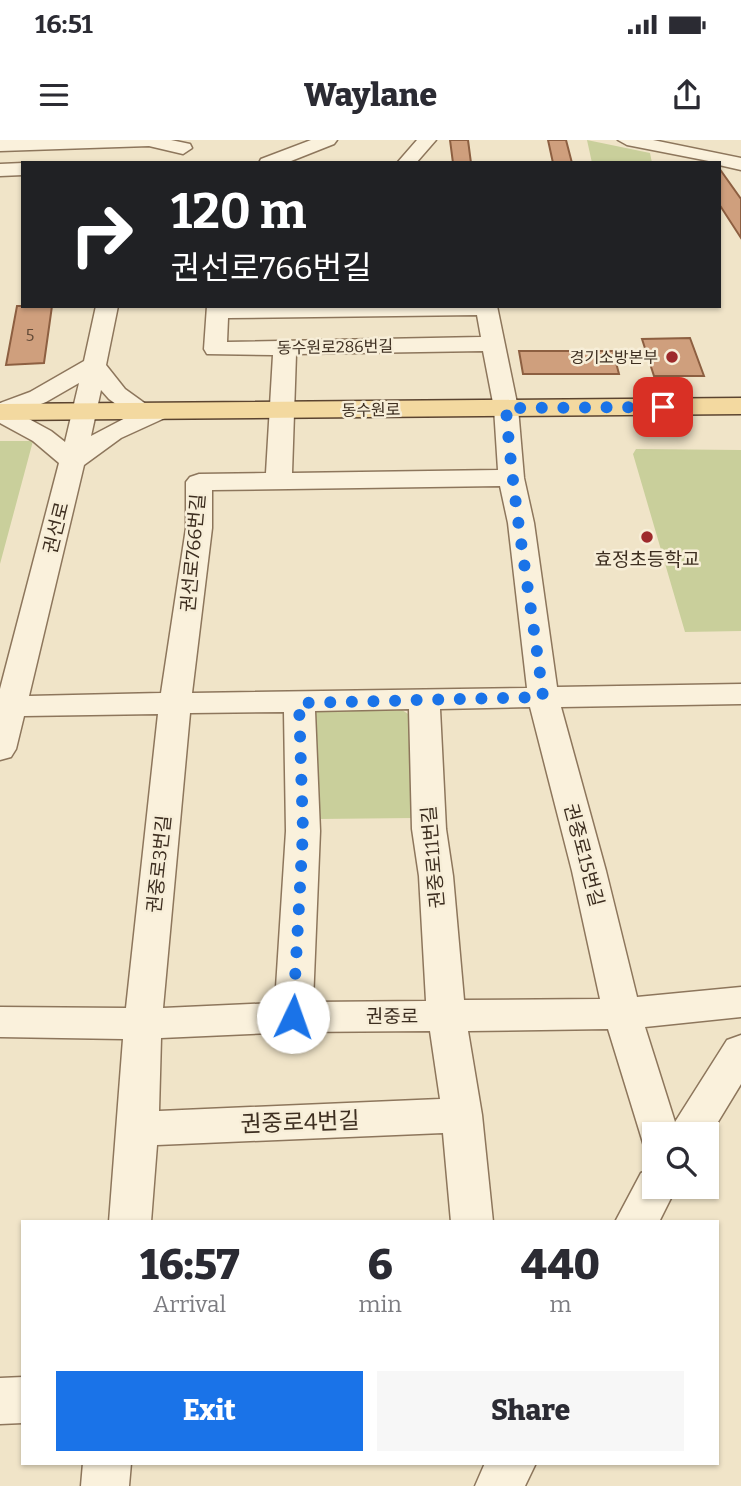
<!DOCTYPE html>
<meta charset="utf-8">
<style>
:root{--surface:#fff;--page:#f7f7f7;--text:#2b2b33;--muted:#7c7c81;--accent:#1a73e8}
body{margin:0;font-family:Bitter,"Noto Sans KR",serif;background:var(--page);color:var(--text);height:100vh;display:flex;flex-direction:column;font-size:26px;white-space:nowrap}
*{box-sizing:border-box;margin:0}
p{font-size:23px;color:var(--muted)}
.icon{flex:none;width:38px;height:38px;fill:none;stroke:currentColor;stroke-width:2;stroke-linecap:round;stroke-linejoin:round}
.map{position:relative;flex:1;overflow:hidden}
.sheet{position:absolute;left:21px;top:1080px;width:698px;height:245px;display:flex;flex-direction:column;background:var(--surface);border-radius:0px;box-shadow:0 2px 5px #0004}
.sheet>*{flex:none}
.top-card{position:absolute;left:21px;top:21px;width:700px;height:147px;border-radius:0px;box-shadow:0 2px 5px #0004;background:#202124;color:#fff;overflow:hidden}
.buttons{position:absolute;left:642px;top:982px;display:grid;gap:14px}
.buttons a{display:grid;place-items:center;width:77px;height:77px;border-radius:0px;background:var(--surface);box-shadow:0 2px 5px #0004;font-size:35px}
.pin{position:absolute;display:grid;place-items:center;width:60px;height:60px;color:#fff;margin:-30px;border-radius:14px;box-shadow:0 4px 10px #0006}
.me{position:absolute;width:77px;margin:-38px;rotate:3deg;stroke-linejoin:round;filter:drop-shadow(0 0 5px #0008)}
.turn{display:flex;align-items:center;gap:24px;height:147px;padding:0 35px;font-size:32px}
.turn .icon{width:91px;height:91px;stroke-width:2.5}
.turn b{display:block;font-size:49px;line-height:60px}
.eta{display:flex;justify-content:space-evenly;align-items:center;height:119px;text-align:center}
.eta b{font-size:42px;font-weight:800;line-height:49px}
.action{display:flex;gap:14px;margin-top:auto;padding:14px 35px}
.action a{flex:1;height:80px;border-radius:0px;background:var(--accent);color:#fff;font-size:28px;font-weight:800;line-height:80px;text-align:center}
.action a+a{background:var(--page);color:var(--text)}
.status{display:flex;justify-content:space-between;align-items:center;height:49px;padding:0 35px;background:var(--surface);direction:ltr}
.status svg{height:19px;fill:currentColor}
header{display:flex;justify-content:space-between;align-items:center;height:91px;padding:0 35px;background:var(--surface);font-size:32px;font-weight:800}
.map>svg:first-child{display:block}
</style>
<div class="status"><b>16:51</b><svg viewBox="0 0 49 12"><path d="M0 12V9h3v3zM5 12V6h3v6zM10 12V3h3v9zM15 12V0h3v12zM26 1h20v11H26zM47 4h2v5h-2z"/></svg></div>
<header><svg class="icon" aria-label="menu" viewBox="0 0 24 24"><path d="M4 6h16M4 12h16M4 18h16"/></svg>Waylane<svg class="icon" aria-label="share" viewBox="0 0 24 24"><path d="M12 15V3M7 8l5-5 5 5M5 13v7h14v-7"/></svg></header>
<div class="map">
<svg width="741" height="1346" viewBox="0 0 741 1346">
<rect width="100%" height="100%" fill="#f0e4c8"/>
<path fill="#c9cf9b" d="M587,0L650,13L652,23H592Z
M0,301H33L0,424Z
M636,309L741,310V491L685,492L633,314Z
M402,570L416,579L413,678L319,679L313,572Z"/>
<path fill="#cf9f7d" stroke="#8d5f41" stroke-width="2" d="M450,0H468L471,23H453Z
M548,0H566L572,23H553Z
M719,28L741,59V98L719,64Z
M17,166H52L44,223L6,225Z
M690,198L704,236H654L642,199Z
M519,211H613L619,234H523Z"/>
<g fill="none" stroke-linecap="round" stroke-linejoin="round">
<defs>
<path id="minor" d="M0,0H171L190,4L192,8L183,14L149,6L0,11Z
M311,0H337L334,4L286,23H259L261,19Z
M417,0H436L416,23H397Z
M618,0H653L741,18V30L719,25V23L627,5Z
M23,23V35L0,36V24Z
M96,166H118L106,225L125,249L150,267H167L170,272L167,277L121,298L84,325L29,556L161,553L186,388V342L190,337L199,334L266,333L273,215L207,214L204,209L207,166H497L518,268L524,338L534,383L557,547L741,544V564L561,567L606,731L637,857L741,847V877L645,887L675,982L727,900L741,895V944L707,1000V994H654V1010L644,1006L608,889L468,891L482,975L493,1082H451L443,993L157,1005L151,1082H109L123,899L0,897V867L126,868L158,574L24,576L16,609L11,617L0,620V549L59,323L33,301L0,283V263L30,252L84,221ZM477,175L481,197L227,202L228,178ZM483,211L494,268L498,330L292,333L296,214ZM79,243L65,302L51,291L18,273L46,262ZM101,250L109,259L131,275L91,296ZM500,346L508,383L527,548L192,553L212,388V350ZM530,567L572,731L600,859L464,860L453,736L446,689L440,569ZM409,569L412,689L419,736L426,861L313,862L320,691L315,571ZM284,572L286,691L275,863L163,868L190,573ZM430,891L440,959L159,971L161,898L293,892Z
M654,1028V1046H677L659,1082H615L641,1033Z
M23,1237V1283L0,1284V1238Z
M83,1323H131L129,1346H81Z
M485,1323H536L525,1346H475Z"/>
<path id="major" d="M741,258V274L0,280V264Z"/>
</defs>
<use href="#minor" stroke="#8d765c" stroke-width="3"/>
<use href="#major" stroke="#5b4430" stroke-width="3"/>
<use href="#minor" fill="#faf1dc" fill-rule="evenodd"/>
<use href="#major" fill="#f3d9a0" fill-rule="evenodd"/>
</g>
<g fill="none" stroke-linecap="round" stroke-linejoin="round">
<path stroke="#1a73e8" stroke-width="12" stroke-dasharray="0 21.6" d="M293,877L303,691L299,563L543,557C531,461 513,365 506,268L663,267"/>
</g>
<g fill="#9e2a2b" stroke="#f7eed8" stroke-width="2.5">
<circle cx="672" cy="217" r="7"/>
<circle cx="647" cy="397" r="7"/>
</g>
<g text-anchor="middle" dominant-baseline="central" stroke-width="5" stroke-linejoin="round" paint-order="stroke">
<g font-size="16" fill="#624a37">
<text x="30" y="195">5</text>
</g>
<g font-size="16" fill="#3d2e20" stroke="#f7eed8">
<text transform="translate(335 207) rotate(-1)">동수원로286번길</text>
<text transform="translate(371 270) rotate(-1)">동수원로</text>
</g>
<g font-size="16" fill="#3d2e20" stroke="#f7eed8" text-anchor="end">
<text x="658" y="217">경기소방본부</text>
</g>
<g font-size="19" fill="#3d2e20" stroke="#f7eed8">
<text transform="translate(56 388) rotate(-76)">권선로</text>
<text transform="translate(193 413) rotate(-85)">권선로766번길</text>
<text transform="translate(584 715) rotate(75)">권중로15번길</text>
<text transform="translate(433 717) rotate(-95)">권중로11번길</text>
<text transform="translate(159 724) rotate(-84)">권중로3번길</text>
<text x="392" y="876">권중로</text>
</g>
<g font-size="19" fill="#3d2e20" stroke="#f7eed8">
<text x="647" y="419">효정초등학교</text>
</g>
<g font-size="23" fill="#3d2e20" stroke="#f7eed8">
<text transform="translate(300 982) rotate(-2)">권중로4번길</text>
</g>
</g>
</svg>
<div class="buttons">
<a><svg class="icon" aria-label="search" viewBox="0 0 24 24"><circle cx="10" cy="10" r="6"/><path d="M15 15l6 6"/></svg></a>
</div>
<div class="pin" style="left:663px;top:267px;background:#d93025"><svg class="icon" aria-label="arrive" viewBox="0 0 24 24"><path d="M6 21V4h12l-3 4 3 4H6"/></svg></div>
<svg class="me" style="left:293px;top:877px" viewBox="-20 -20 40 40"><circle r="19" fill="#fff"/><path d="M0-13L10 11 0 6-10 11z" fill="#1a73e8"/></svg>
<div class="top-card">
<div class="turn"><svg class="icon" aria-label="right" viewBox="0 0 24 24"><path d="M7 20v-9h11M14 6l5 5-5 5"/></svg><div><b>120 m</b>권선로766번길</div></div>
</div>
<section class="sheet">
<div class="eta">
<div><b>16:57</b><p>Arrival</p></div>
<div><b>6</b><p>min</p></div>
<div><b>440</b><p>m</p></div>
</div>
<div class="action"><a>Exit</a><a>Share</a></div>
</section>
</div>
